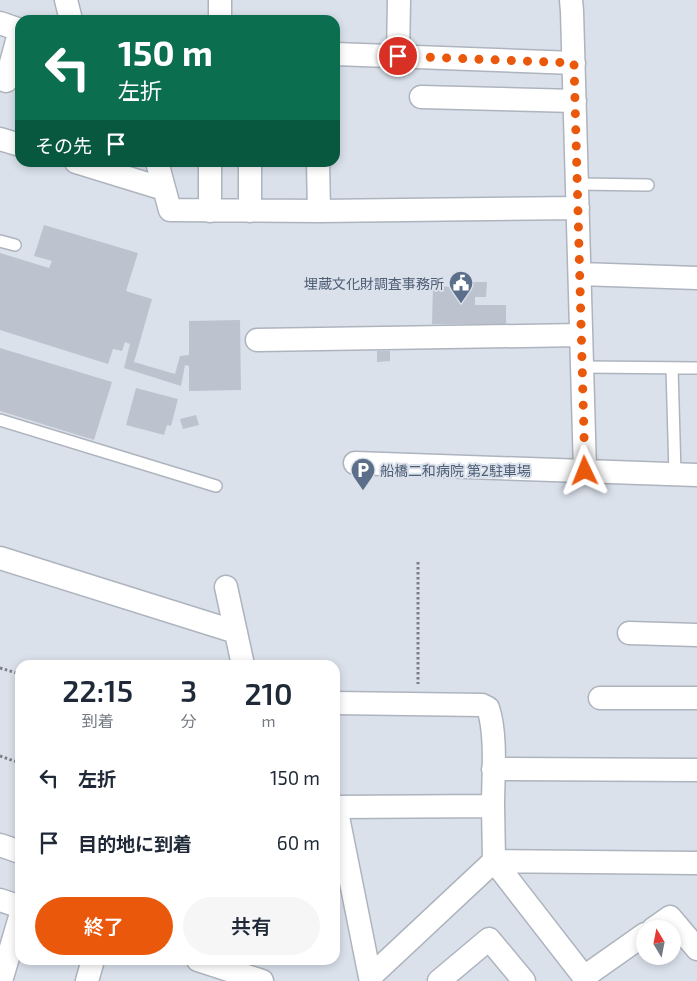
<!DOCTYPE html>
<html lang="ja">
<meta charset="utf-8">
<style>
:root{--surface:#fff;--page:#f6f6f7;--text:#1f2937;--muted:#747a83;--accent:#ea580c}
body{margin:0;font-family:"Exo 2","Noto Sans JP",sans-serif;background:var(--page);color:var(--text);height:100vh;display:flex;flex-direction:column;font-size:19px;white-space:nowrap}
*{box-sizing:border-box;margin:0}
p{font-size:16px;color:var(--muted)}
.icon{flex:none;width:28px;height:28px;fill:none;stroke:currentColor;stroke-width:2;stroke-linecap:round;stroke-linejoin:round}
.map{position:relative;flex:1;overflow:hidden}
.sheet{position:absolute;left:15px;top:660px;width:325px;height:305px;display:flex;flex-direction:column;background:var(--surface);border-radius:15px;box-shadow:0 2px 8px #0003}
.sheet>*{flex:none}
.top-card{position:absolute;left:15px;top:15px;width:325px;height:152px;border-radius:15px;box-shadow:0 2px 8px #0003;background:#0b6e4f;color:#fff;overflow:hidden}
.needle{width:32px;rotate:350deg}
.tools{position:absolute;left:636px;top:920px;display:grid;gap:10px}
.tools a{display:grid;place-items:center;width:45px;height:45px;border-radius:50%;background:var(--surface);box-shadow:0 2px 8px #0003;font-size:25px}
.pin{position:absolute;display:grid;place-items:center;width:42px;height:42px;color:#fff;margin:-21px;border:2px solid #fff;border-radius:50%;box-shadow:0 1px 5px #0007}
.me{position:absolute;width:55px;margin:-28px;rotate:358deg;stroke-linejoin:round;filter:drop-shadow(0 0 4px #0008)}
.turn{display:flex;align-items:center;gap:18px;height:105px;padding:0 20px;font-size:22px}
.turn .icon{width:65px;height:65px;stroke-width:2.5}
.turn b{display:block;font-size:35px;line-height:42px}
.then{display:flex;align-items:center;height:48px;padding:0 20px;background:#0003;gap:10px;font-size:19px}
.eta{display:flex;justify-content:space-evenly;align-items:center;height:85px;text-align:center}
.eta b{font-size:30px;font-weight:600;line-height:35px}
.primary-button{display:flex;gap:10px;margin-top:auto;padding:10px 20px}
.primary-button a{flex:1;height:58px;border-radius:30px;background:var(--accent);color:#fff;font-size:20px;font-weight:600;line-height:58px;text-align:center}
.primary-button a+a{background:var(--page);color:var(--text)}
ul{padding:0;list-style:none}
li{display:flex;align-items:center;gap:15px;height:65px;padding:0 20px}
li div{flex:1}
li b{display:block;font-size:19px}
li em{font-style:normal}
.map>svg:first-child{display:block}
</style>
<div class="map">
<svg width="697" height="981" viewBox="0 0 697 981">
<rect width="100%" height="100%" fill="#dae1eb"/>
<path fill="#bdc3ce" d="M44,225L138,253L126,291L152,299L134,362L175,374L180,356L189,355V321L240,320L241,390L189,391V366L185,365L181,386L124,368L130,344L125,342L122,351L113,349L108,364L0,330V253L49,268L52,261L34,256Z
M455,282H487L486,297H475V305H506V324H432L433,286L455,287Z
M0,348L112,382L94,440L0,411Z
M377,351H390V361L377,362Z
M136,388L178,399L171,426L167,425L164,435L126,425Z
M196,415L199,425L183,429L180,419Z"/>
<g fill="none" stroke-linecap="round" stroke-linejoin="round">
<defs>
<path id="lane" d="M577,184L648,185
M0,241L15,245
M582,367L697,368
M672,368L675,474
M0,420L216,486"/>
<path id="street" d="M66,0L71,20
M571,0L572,11L585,471
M220,20V0
M0,23L20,30L6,81
M335,54L574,63
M398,56L399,0
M421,97L575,101
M0,139L20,145
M76,162L164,189
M157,162L170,210L319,211L578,208
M250,162V211
M318,162L319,211
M210,211V162
M580,274L697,278
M257,340L581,335
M355,463L697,475
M0,558L236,632
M226,587L243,665
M629,633L697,635
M600,698H697
M335,703L482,705L488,708C497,734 493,778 493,806
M493,769L697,770
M335,807L493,806L494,861L584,977L645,934
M336,807L370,977L494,861L697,863
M0,845L20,852
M0,900L18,906L20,909
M653,929L670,917L697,949
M198,960L262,981
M1,981L20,917
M87,981L93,960
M439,981L489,939L524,981"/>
</defs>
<use href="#lane" stroke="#aeb4be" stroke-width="14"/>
<use href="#street" stroke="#aeb4be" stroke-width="25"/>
<path stroke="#7a7e85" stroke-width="3" stroke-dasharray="2.5 2.5" stroke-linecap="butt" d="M418,562V684
M0,668L20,674
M0,756L20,763"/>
<use href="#lane" stroke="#fff" stroke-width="11"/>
<use href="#street" stroke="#fff" stroke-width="22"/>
</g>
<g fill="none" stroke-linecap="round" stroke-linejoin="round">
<path stroke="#ea580c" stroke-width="9" stroke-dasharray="0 16.2" d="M398,56L574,63L585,471"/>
</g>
<defs>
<symbol id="civic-pin" viewBox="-11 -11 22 30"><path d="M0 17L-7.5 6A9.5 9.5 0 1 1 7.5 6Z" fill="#5c6f8a" stroke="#dae1eb"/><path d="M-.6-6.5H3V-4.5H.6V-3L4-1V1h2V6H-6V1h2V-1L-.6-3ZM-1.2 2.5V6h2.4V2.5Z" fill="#fff"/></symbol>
<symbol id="parking-pin" viewBox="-11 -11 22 30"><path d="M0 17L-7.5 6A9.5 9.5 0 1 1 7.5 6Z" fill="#5c6f8a" stroke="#dae1eb"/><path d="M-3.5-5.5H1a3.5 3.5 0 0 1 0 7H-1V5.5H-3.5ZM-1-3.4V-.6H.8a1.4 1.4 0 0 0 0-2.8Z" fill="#fff"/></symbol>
</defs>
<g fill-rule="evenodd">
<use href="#civic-pin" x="447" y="269" width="28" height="38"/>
<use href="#parking-pin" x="349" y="456" width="28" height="38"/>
</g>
<g text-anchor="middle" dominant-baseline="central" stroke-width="4" stroke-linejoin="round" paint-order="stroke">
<g font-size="14" fill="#4e5e75" stroke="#dae1eb" text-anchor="end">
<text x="444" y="283">埋蔵文化財調査事務所</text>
<text x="380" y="470" text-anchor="start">船橋二和病院 第2駐車場</text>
</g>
</g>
</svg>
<div class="tools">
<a><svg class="needle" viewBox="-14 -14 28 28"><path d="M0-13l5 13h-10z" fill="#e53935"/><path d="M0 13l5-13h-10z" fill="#747a83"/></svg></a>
</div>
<div class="pin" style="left:398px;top:56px;background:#d93025"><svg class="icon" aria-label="arrive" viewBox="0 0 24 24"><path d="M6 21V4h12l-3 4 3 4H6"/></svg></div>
<svg class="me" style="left:585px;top:471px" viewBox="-20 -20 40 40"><path d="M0-17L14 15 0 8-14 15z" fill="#ea580c" stroke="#fff" stroke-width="4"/></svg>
<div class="top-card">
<div class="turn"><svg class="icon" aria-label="left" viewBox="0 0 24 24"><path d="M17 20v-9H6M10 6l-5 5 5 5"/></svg><div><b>150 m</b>左折</div></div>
<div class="then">その先<svg class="icon" aria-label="arrive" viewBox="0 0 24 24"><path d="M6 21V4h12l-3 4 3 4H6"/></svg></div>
</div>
<section class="sheet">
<div class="eta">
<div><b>22:15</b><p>到着</p></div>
<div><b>3</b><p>分</p></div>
<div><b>210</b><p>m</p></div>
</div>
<ul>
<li><svg class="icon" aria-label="left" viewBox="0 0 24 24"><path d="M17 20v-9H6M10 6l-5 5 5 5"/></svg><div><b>左折</b></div><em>150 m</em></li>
<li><svg class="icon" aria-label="arrive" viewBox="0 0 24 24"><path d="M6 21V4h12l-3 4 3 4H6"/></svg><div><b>目的地に到着</b></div><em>60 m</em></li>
</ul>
<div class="primary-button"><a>終了</a><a>共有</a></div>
</section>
</div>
